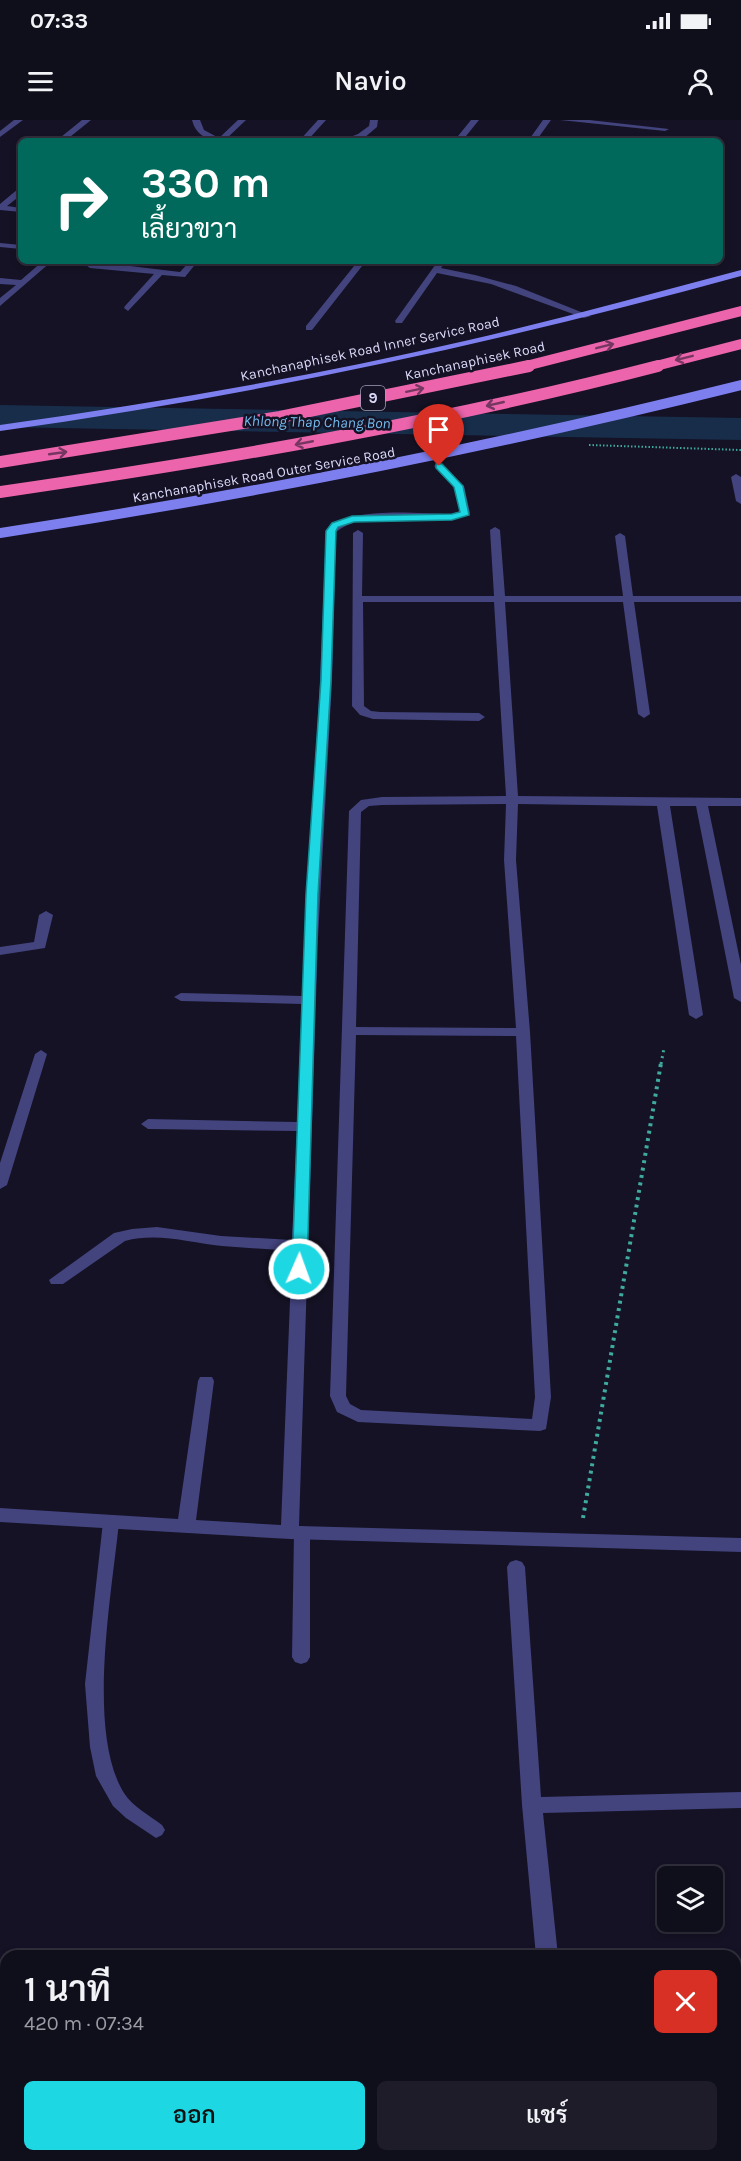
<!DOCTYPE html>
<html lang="th">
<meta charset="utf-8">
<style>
:root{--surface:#0f0e1b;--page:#1d1c28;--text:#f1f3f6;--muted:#9b9ca3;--line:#2f2e3a;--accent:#1dd8e3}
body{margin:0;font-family:Karla,Sarabun,sans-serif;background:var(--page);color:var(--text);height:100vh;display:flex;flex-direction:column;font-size:22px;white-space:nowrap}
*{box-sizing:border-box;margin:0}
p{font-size:20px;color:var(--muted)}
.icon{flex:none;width:33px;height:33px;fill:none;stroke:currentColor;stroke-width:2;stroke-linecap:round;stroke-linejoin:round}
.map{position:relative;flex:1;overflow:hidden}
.panel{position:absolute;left:0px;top:1830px;width:741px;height:212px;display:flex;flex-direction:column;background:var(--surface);border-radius:18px 18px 0 0;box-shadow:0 3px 9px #0003,0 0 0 2px var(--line)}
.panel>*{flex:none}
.guide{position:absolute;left:18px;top:18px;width:705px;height:126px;border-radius:9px;box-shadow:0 3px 9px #0003,0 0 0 2px var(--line);background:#00695c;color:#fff;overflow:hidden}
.buttons{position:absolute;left:657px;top:1746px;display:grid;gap:12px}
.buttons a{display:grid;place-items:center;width:66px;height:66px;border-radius:9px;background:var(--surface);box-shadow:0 3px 9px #0003,0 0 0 2px var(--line);font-size:30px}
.pin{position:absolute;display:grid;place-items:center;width:51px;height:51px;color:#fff;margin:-62px -26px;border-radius:50% 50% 50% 0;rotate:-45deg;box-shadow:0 0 6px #0007}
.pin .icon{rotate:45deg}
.me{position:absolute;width:66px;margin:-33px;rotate:2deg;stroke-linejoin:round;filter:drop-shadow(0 0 4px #0008)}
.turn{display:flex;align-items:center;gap:21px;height:126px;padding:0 24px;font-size:27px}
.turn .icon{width:78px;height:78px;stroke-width:2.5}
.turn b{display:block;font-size:42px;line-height:51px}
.round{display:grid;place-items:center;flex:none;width:63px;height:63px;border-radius:9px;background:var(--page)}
.overview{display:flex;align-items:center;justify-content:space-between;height:102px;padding:0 24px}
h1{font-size:36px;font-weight:600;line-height:45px}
.button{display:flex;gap:12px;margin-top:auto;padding:12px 24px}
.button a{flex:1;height:69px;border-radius:9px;background:var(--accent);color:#111;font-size:24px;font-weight:600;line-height:69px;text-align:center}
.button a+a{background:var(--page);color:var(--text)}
.status{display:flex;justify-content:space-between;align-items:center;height:42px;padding:0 30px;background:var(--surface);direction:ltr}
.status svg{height:16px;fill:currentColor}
header{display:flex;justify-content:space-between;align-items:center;height:78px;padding:0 24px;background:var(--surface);font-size:27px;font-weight:600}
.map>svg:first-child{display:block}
</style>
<div class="status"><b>07:33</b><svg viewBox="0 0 49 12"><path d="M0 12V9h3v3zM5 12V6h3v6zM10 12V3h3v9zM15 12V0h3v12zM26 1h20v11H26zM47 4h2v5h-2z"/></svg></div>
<header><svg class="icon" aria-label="menu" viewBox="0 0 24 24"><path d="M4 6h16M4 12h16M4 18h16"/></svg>Navio<svg class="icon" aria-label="person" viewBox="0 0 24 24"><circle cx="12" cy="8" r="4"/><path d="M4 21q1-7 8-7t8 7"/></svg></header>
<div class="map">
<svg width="741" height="2041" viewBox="0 0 741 2041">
<rect width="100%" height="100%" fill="#141224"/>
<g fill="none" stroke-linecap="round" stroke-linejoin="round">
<path fill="#172d4a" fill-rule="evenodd" d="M0,285L741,298V320L0,307Z"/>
<path stroke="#3faa9e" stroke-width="2" stroke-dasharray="1.5 2" stroke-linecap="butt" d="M589,325L741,330"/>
<path stroke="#3faa9e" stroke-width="3" stroke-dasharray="2 4" stroke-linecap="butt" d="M661,944L664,928"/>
<path stroke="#3faa9e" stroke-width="4" stroke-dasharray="3 4.5" stroke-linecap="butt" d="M583,1398L661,943"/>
<path fill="#43437e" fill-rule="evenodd" d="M41,930L47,934L7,1065L0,1069V1043L35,934Z
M111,1396L117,1398L119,1402C112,1473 86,1612 124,1673C132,1686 150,1696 162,1705L165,1710L162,1715L156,1718L126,1698L113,1686L96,1656L90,1627L85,1564L103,1402L105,1398Z
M302,1406L308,1408L310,1412V1537L307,1542L301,1544L295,1542L292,1537L294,1412L296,1408Z"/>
<path fill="#43437e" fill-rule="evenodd" d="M14,0H23L0,17V11Z
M82,0H91L65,21H56Z
M192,0H200L204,10L219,18L238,0H246L224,21C209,21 196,16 192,0Z
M318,0H326L307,21H299Z
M370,0H378L377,7L364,18L340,21L358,14L369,6Z
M471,0H479L462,21H454Z
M543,0H551L536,21H528Z
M560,0H589L669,9L665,11Z
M18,69H21V75L7,86L21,88V92L0,90V84Z
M0,123L21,125V129L0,127Z
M43,141H52L0,186V178L16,165L0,164V158L21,160Z
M89,141L180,152L190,141H198L185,157L162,155L128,191L124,188L125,186L154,154L90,148L86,145Z
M358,141H366L312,210H306V206Z
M438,141H446L441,148L475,155L516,166L591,196L584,198L491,164L437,153L402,203H396L395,201Z
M439,343L464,366L470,393L469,395C431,407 367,386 336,412L332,560L318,818L299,1406L741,1418V1432L290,1419L0,1402V1388L178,1399L198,1261L200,1257H212L214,1261L196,1400L281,1405L292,1131C269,1129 245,1128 222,1126C190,1123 158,1112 125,1121L63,1164H51L49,1160L114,1113L132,1109L157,1107L221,1116L292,1120L297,1011L148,1009L141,1004L148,999L297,1002L302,884L181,881L174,877L181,873L302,876L320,560L326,411C349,385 418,394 451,394L460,391L454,367L434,346Z
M736,354L741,357V384L736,381L731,357Z
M495,407L500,410L505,476H623L615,416L620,413L625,416L633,476H741V482H634L650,594L644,598L638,594L623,482H505L518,676L741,678V686H708L741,845V882L734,878L696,686H670L703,895L696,899L689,895L657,686L518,684L516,740L530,912L551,1277L546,1309L540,1311L358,1302L337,1292L330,1276L349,691L361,680L382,677L506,676L494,482H363L364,586L371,591L380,592L479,593L485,597L479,601L373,599L360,595L352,586L353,413L358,410L363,413L362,476H494L490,410ZM506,684L504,740L516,908L356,907L361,692L369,686L382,685ZM356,915L516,916L535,1277L532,1299L361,1290L350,1284L346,1276Z
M46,791L53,795L45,828L0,835V827L34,822L39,795Z
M516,1440L522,1442L525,1447L541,1677L741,1672V1688L543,1693L558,1836H536L522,1685L507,1447L510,1442Z
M557,2036H579V2041H557Z"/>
<path fill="#7d7fef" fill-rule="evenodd" d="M741,150V156C497,223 251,276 0,311V305C157,283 314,256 469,220C560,199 650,174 741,150Z"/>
<path stroke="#7d7fef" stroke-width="10" d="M0,413C249,375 496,326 741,265"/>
<path stroke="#ec64ab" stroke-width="10" d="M522,247L741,191
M652,247L741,224"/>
<path stroke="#ec64ab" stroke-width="12" d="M0,342L280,297L529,246
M0,372C221,340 442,302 658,246"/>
</g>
<defs><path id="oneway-shaft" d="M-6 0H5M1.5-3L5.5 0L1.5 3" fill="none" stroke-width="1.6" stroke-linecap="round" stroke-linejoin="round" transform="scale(1.5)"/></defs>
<g stroke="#753761">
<use href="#oneway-shaft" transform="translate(605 226) rotate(-14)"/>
<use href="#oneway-shaft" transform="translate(684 238) rotate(166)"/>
<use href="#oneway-shaft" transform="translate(415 270) rotate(-12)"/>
<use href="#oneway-shaft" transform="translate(495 284) rotate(167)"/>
<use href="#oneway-shaft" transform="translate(304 323) rotate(169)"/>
<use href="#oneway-shaft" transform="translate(58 333) rotate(-8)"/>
</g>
<path fill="#1dd8e3" stroke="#138c94" stroke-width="1.5" d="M436,344H442L463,366L469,395L452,400L354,402L338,407L336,411L331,560L318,774L307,1149L299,1154L292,1149L306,774L321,560L326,411L332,403L352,396L452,394L460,392L454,367L436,348Z"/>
<g text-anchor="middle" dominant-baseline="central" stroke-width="5" stroke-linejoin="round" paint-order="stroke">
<g font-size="14" fill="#dcdafa" stroke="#141224">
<text transform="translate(370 229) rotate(-12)">Kanchanaphisek Road Inner Service Road</text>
<text transform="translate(475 241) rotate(-12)">Kanchanaphisek Road</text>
<text transform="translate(264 355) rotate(-10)">Kanchanaphisek Road Outer Service Road</text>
</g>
<rect fill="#141224" stroke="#a09eba" stroke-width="1.5" x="361" y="266" width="24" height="24" rx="4.5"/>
<g font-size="15" font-weight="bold" fill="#dcdafa">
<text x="373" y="278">9</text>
</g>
<g font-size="15" font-style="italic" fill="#75bbee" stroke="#141224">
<text transform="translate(317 302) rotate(1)">Khlong Thap Chang Bon</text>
</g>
</g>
</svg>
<div class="buttons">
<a><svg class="icon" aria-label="layers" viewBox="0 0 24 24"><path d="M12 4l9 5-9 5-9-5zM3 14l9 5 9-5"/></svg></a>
</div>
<div class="pin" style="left:439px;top:346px;background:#d93025"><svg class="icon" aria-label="arrive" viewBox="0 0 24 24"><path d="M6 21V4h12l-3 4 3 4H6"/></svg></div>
<svg class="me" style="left:299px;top:1149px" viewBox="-20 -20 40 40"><circle r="17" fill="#1dd8e3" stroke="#fff" stroke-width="3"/><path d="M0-11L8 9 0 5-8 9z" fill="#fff"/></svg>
<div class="guide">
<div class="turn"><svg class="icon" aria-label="right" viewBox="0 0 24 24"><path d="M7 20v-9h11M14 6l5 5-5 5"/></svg><div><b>330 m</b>เลี้ยวขวา</div></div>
</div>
<section class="panel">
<div class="overview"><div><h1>1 นาที</h1><p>420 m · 07:34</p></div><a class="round" style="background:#d93025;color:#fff"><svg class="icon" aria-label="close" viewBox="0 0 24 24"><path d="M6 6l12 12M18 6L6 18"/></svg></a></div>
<div class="button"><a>ออก</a><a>แชร์</a></div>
</section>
</div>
